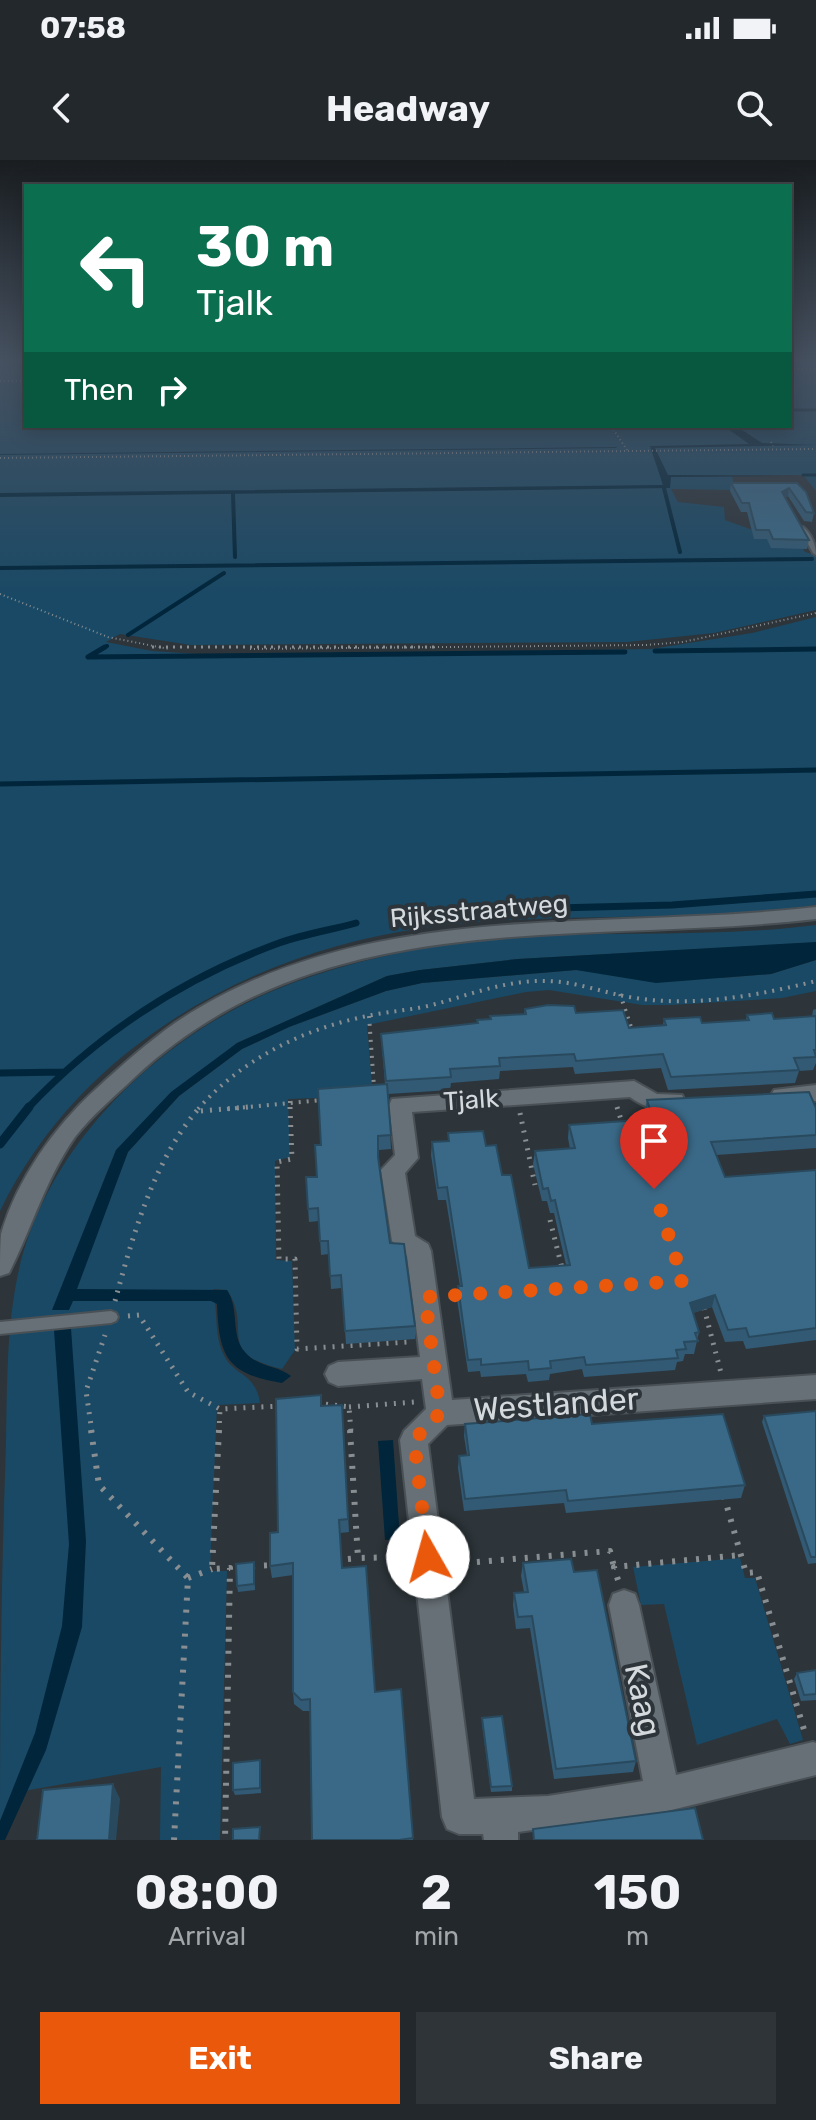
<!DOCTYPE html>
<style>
:root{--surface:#22282c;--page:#2e3438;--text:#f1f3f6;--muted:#a2a6a9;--line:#3f4448;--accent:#ea580c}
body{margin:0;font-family:Rubik,sans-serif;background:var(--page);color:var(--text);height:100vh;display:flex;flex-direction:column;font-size:30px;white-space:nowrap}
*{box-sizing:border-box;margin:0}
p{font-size:26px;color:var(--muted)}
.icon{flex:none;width:44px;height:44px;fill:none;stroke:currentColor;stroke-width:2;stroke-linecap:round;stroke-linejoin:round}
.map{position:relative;height:1680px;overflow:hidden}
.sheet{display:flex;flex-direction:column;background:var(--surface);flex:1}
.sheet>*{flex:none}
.guide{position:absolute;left:24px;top:24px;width:768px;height:244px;border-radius:0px;box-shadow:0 4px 20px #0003,0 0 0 2px var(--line);background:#0b6e4f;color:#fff;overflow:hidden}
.pin{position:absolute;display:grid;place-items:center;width:68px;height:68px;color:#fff;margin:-82px -34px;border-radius:50% 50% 50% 0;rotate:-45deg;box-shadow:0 0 8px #0007}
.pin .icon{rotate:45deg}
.me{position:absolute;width:88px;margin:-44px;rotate:353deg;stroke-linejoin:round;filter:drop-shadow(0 0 6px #0008)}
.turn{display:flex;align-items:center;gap:28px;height:168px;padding:0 40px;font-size:36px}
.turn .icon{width:104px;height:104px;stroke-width:2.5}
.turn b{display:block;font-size:56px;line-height:68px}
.then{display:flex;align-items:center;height:76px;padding:0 40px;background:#0003;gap:16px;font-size:30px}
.eta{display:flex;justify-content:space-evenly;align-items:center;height:136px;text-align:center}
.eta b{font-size:48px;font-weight:700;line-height:56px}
.action{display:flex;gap:16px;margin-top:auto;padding:16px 40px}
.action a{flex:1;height:92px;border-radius:0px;background:var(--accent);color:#fff;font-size:32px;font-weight:700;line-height:92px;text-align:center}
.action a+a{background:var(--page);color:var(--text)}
.status{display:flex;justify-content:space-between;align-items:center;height:56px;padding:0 40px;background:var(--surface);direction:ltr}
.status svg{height:22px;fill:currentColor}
header{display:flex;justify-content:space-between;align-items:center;height:104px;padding:0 40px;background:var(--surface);font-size:36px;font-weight:700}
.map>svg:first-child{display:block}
</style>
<div class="status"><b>07:58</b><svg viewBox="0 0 49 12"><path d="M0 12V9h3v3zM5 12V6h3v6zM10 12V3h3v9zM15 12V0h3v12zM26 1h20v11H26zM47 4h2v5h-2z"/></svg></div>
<header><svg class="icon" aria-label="back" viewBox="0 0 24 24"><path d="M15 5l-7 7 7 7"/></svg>Headway<svg class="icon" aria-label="search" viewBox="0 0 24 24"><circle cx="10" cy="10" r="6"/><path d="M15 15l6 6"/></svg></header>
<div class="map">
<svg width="816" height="1680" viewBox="0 0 816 1680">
<rect width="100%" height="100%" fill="#2d353a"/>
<path fill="#1a4965" d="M0,200H26V266H790V200H816V331L803,315H668L661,319L664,328L671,317L732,316L735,330L671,329L678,342L724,347L725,360L753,370L788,368L805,392L816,395V450L714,473L627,482L191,485L120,474L106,482L152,491L228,496L651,489L752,473L816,457V745C686,764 554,750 424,768C249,792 78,889 0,1051Z
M816,765V782L809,783L518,799L420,810L387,816L237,883L116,990L53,1149L106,1048L128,992L179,936L242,889L289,867L386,831L422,823L576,810L721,818L771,814L816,800V831L782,838L671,845H642L549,830L526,832L367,865L373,936L288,939L290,997L275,1001L276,1100L292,1101L295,1190L282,1209C213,1193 254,1169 227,1130L213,1129C218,1150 214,1174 223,1193C232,1216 256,1212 260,1243L217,1245L210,1411H227L220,1680H160L161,1607L12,1633L0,1661C0,1546 1,1431 5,1316C8,1250 4,1179 18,1114C45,987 157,879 275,830C329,808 385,794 442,785C565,766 692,781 816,765Z
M740,1398L745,1418H755L803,1580L790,1584L777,1559L697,1585L664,1444L641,1445L633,1407Z"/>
<path fill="#01263b" d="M724,266H736L762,283L816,285L655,288L668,315L804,316L671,317L670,328L0,337V333L663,325L650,286L749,284Z
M616,287L617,288L0,295V294Z
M816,782V800L771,814L656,823L576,810L422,823L386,831L289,867L242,889L179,936L128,992L77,1129L227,1130C240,1149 230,1176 245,1192C257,1207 276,1205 291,1216L282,1223C227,1214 219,1197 217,1144L211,1141H73L69,1150H52L116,990L171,932L237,883L387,816L420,810L518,799Z
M71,1168L86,1381L82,1467L46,1590L5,1680H0V1661L35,1573L62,1466L69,1384L54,1170Z
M393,1280L400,1379L385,1380L378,1281Z"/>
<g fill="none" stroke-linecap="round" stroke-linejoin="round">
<path stroke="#01263b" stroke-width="3" d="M790,250H816
M803,315H816"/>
<path stroke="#01263b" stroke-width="4" d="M664,328L680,392
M233,334L235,397
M0,408L812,399
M128,475L224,413
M101,489L107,486
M799,489H816"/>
<path stroke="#01263b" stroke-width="5" d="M105,487L88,497L625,492
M655,491L816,489
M0,624L816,610"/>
<path stroke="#01263b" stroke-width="7" d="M404,752L672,745L816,734
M0,913L64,912
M27,949C97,875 183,818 279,783C304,774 331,770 356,763"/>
<path stroke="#01263b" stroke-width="9" d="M0,984L29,947"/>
<defs>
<path id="lane" d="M803,367C811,373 816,385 816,395L813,393L800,369Z
M111,1151L116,1153L118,1157L116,1161L111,1163L0,1174V1162Z"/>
<path id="street" d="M634,921L657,934L682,935L685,941L682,947C661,953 647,949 630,937L412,952L418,998L405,1013L415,1076L428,1084L431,1091L452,1240L816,1215V1239L447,1265L428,1284L474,1639L548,1636L643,1621L609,1445L613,1434L624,1430L635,1434L639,1445L676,1615L813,1582L816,1583V1615L663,1652L518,1672V1680H484L483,1674H459L447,1669L442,1657L400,1280L404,1271L426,1249L422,1219L338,1226L329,1222L325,1214L329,1206L338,1202L420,1197L407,1096L392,1081L381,1010L395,995L389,945L392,939Z
M816,925V941L774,940L771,935L774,930Z"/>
<path id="secondary" d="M816,747V759C582,786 323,741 135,917C115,936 92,955 75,977C45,1020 32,1068 9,1113L0,1116C0,1103 0,1086 1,1074C17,1019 55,966 96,929C122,905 147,883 175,863C364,736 602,772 816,747Z"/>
</defs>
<use href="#lane" stroke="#4a5156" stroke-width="4"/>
<use href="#street" stroke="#4a5156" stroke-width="4"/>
<use href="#secondary" stroke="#4a5156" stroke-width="4"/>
<path stroke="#888e92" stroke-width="2" stroke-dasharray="1 3" stroke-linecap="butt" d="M790,209H816
M0,221H26
M611,266L627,290
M771,282L773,286
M0,298L816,289
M0,434L108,477L169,489
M250,489L646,485L683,482L816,453"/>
<path stroke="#888e92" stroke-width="3" stroke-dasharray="2 5" stroke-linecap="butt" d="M152,487H438"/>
<path stroke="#888e92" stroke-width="4" stroke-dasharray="2 6" stroke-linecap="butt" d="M620,834L632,870
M369,856L374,927
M290,941V949
M198,949C243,898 305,868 372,855C392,851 412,850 432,845C469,835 506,820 545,821C574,821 601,832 629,837C690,848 756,836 816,821
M227,949L323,940"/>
<path stroke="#888e92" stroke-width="5" stroke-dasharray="2 7" stroke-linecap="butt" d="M290,947L292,999L277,1002L279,1099H295L297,1189L408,1182
M617,947L623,966
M201,951L249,947
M520,953L535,1025
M550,1060L562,1108
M115,1141C133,1075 154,999 200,947
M704,1148L721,1213
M128,1156L139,1155L188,1232L220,1249L281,1246
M317,1243L349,1247L351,1272
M349,1247L415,1242
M92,1272L86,1231L105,1175
M219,1272L220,1249"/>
<path stroke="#888e92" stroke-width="6" stroke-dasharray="3 9" stroke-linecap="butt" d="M91,1270L99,1325L188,1418L174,1680
M219,1270L212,1409L230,1408L225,1680
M350,1270L358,1398L401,1397
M724,1336L746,1413L757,1412L805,1573
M336,1400L358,1398
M453,1404L610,1391L614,1407
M252,1406L276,1405
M188,1418L212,1409
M618,1420L614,1407L741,1395"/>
<use href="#lane" fill="#677076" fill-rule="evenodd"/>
<use href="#street" fill="#677076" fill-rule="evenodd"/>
<use href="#secondary" fill="#677076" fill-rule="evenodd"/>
</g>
<path fill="#325a74" d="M731,323H797L814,353L812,362L804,361L788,336L785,338L809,380L807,389L771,388L767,379H754L747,352H741L730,331Z
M525,849L576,853L629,868L663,865L664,859L702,863L746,860L747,855L774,859L812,857L813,850L816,849V903L813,910L799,911L795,923L668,930L661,908L575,914L573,907L500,911L499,919L451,923L450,930L388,934L391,989L379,990L378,1001L390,1083L415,1166V1179L346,1184L342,1128L331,1129L329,1094L321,1095L319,1061L309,1062L306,1017H317L321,985L385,924L381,874L477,863V860L490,859V856L524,854Z
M647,940L816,948V988L716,995L725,1017L816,1010V1180L746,1189L743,1181L725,1182L712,1147L693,1153L699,1172L694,1194H685L683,1201L677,1202L675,1210L584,1217L582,1209L550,1214L549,1220L528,1222L526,1214L481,1217L480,1211L468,1212L457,1139L458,1126H460L446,1040H438L431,995L432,982L448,981V973L486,986L502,1015L529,1108L566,1105L554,1053H550L547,1041H542L533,1004L535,991L570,989L568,978L569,965L647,960L644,953Z
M321,1235V1246L342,1245L349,1372L340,1373L342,1408L375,1532L401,1529L413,1680H312L310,1551H303L294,1544L293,1532V1415L272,1418L270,1406L278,1372Z
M816,1251V1403L808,1404L762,1262L764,1256Z
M465,1264H592L745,1325L741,1338L566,1353L564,1343L464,1351L458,1308L459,1296L467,1295L464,1276Z
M254,1402L255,1430L238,1432L237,1426Z
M523,1403L574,1412L636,1601L633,1612L554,1619L530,1468L516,1469L513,1445L514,1433L524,1432L521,1416Z
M816,1510V1540L801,1541L794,1519L797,1513Z
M482,1558L512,1626V1631L491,1632L482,1563Z
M260,1600L261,1633L235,1635L233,1630Z"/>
<path fill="#294a5e" d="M789,328L788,336L780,340L782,332Z
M715,1135L712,1147L687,1155L690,1143Z
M113,1624L120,1639L116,1680H109Z"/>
<path fill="#3a6987" stroke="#294a5e" stroke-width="2" d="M731,323H797L806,332L814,353L806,352L789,328L782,332L809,380L773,379L769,370H756L749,343H742Z
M548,845L574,846L576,853L623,850L629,868L666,865L664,859L700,857L702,863L749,860L747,855L772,853L774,859L816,856V890H814L816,897L794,898L799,910L671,917L663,894L576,901L574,894L499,898L500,906L450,909L451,917L386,921L381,874L478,863L477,860L491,859L490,856L526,854L525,849Z
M387,924L391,975L378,976V997L390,1083L404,1084L415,1166L345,1171L341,1115L330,1116L328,1081H320L318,1048L308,1049L306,1017H317L315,985H321L318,929Z
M809,932L816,948V975L711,982L725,1017L816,1010V1168L749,1177L746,1168L728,1170L715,1135L690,1143L699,1172L695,1173L698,1181L684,1182L686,1189L676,1190L678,1198L586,1205L584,1197L550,1201L551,1208L529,1210L528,1201L481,1205V1199L468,1200L458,1126H462L447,1027L438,1028L432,982L449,981L448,973L483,971L486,986L496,985L502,1015H511L529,1108L570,1105L555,1040L551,1041L548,1028L543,1029L535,991L575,988L569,965L653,959L647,940Z
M321,1235V1246L342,1245L348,1359L339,1360L342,1408L366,1406L375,1532L401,1529L413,1678L399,1680H312L310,1539L301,1540L293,1532V1403L270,1406V1373L278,1372L276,1239Z
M816,1251V1397H811L764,1256Z
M590,1254L592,1264L723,1254L745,1325L568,1341L566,1330L465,1339L459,1296L469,1295L465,1264Z
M571,1399L574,1412L597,1410L636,1601L556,1609L532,1456L518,1457L514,1433L528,1432L523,1403Z
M254,1402V1424L237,1426L236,1404Z
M816,1510V1534L804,1535L797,1513Z
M502,1556L512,1626L491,1627L482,1558Z
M260,1600V1628L233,1630V1603Z
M113,1624L109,1680H37L43,1630Z
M695,1648L703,1680H534L533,1669Z
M260,1667L259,1680H233V1669Z"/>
<linearGradient id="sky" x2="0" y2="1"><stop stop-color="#191d20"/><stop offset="0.46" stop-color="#465160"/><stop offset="1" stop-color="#465160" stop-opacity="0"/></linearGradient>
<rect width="816" height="435" fill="url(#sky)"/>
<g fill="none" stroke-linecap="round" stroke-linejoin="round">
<path stroke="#ea580c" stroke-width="14" stroke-dasharray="0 25.2" d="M428,1397L414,1280L440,1253L425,1137L683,1121L654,1029"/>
</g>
<g text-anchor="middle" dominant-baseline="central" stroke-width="8" stroke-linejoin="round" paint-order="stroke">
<g font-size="26" fill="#d4d9dd" stroke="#2d353a">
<text transform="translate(479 751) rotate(-5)">Rijksstraatweg</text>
<text transform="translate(471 940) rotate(-4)">Tjalk</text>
</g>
<g font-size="32" fill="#d4d9dd" stroke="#2d353a">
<text transform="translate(556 1244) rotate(-4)">Westlander</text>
<text transform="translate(643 1540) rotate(78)">Kaag</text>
</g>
</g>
</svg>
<div class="pin" style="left:654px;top:1029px;background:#d93025"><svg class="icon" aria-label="arrive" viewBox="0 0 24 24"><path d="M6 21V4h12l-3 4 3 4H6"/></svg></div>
<svg class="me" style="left:428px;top:1397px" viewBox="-20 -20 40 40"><circle r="19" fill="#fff"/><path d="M0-13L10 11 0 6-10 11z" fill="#ea580c"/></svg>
<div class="guide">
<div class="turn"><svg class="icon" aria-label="left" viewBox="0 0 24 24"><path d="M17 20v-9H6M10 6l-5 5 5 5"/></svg><div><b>30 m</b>Tjalk</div></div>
<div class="then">Then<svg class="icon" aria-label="right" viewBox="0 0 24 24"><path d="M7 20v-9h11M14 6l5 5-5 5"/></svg></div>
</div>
</div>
<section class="sheet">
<div class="eta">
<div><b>08:00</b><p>Arrival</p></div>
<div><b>2</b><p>min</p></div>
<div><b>150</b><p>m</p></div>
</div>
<div class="action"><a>Exit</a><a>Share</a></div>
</section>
